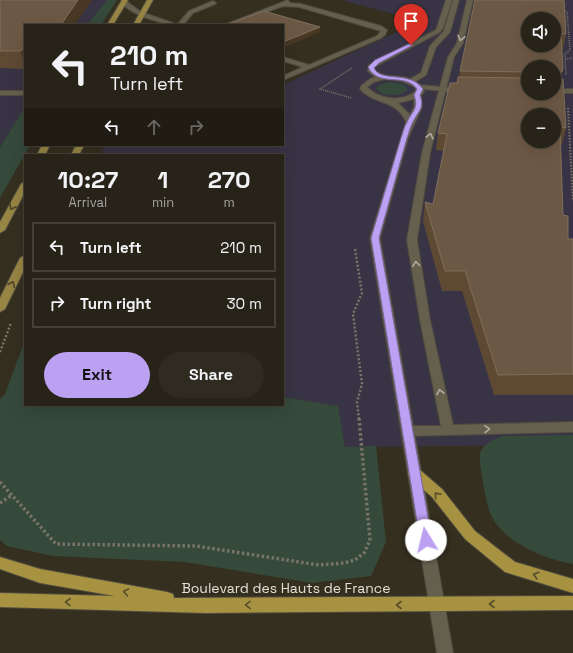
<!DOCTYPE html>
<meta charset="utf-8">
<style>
:root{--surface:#282318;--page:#302b21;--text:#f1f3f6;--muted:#a5a4a2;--line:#444037;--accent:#bca0f2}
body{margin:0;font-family:"Space Grotesk",sans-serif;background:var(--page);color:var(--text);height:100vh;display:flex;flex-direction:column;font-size:15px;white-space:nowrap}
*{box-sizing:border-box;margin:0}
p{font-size:13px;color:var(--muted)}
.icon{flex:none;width:22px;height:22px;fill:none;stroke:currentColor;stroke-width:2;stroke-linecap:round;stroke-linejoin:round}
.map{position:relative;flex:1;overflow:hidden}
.details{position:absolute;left:24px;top:154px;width:260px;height:252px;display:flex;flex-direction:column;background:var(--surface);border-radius:0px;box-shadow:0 4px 16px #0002,0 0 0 1px var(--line)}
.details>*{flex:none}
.banner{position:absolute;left:24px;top:24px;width:260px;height:122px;border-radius:0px;box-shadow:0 4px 16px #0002,0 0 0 1px var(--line);background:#282318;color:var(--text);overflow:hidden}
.controls{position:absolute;left:521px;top:12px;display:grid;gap:8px}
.controls a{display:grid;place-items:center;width:40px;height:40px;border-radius:50%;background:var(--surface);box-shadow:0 4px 16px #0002,0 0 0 1px var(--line);font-size:20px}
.pin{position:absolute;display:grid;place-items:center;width:34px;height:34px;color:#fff;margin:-41px -17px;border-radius:50% 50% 50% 0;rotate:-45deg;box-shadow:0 0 4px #0007}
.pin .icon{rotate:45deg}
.me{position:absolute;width:44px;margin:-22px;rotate:351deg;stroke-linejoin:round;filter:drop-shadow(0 0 3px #0008)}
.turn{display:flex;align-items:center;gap:14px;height:84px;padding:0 20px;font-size:18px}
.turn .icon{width:52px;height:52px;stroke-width:2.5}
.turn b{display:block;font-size:28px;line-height:34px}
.lanes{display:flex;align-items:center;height:38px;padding:0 20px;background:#0003;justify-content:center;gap:20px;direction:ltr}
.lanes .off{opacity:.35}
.eta{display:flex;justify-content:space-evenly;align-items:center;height:68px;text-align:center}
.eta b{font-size:24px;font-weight:700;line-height:28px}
.action{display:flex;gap:8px;margin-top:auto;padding:8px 20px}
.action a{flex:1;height:46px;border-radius:24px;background:var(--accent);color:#111;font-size:16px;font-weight:700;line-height:46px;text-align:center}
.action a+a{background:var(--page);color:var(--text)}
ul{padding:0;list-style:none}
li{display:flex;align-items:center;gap:12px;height:50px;margin:0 8px 6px;padding:0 12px;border:2px solid var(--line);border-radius:0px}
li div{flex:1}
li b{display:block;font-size:15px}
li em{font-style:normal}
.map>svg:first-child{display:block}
</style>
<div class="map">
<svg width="573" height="653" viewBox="0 0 573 653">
<rect width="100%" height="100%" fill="#352f20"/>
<path fill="#393445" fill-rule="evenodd" d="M0,0H107L87,25H25V107L0,147Z
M341,0H573V445L345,447L337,406L283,397V155H101L105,145H283V85L420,21ZM528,19H554V45H528ZM528,67H554V93H528ZM528,115H554V141H528Z"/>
<path fill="#354a3a" d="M107,0H117L101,25H87Z
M389,82L402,84L407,87V91C399,97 382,97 376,88L379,85Z
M25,107V145H30L0,198V147Z
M25,340V405H283V397L338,406L345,447L376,446L386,542L371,576L312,583L185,562L53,556L7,546L0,540V399L5,394Z
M573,435V564C548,560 515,547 498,526C495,523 492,517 490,513C487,505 478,461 480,453C484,443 494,439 503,436Z"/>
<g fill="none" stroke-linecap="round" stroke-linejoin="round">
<defs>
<path id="service" d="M288,0L290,3L301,4L381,26L387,30L385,35L381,38L283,80V76L303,67L283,61V57L309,65L377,36L381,31L299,7L283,6L232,25H224Z
M467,0H473L463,43L454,57L430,153L417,240L430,320L453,425L573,422V432L408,436L403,434L402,431L403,428L408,426H441L420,320L407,240L422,153L448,57L457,43Z
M213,1L216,3L215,4L193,13L183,25H177L189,11Z"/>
<path id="minor" d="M446,0H452L443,28L440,32L374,67L375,71C385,79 399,74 410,79L421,73L430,46L444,31L453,0H459L450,32L436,47L426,75L415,82L421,85L463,89L467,91L463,93L423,89L424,92L421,95L422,107L408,138L380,238L453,653H437L370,238L406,122C398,100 374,105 360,89L361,86L370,79L375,77L368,71L369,65L436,30ZM385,79L402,81L415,87L416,91C403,102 380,100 368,88L367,87L374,82ZM414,99V107L410,115L398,103Z
M122,1H126L141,12L173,23L170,25C153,20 133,16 121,2Z
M554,89H573V93H554Z
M0,91H25V95H0Z"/>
<path id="primary" d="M122,0H128L113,25H107Z
M147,0H153L139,25H133Z
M42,145H50L45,155H37Z
M76,145H84L79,155H71Z
M25,181V192L5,230L0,233V222L21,184Z
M25,255V268L5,309L0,312V298L20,258Z"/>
<path id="trunk" d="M415,469L420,470L442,489L475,531L515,562L573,579V593L505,572L465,539L432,497L410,478L408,474L410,470Z
M0,557L40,569L167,592L173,594L174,598L573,596V610L205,613L0,607V593L115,596L40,583L0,569Z"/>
</defs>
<use href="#service" stroke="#4f4b3e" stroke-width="2"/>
<use href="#minor" stroke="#4f4b3e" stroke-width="2"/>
<use href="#primary" stroke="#4f4b3e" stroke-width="2"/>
<use href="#trunk" stroke="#4f4b3e" stroke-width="2"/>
<path stroke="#787467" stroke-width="1.5" stroke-dasharray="1 1" stroke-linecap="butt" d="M562,9L567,12L570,50L565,54L566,75
M565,59L573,58
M351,98L320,89L352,68"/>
<path stroke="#787467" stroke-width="2" stroke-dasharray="1.5 1.5" stroke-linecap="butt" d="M568,108L573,201"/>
<path stroke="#787467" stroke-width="2.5" stroke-dasharray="2 2" stroke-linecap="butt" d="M355,249L362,293L353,314L362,384L357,402L359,419
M0,352L11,323"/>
<path stroke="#787467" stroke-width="3.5" stroke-dasharray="2.5 2.5" stroke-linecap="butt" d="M0,482L56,544L196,546L319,565L344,563L355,560L364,553L370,540L359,418
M0,503L12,495"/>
<use href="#service" fill="#655f4e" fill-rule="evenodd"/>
<use href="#minor" fill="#655f4e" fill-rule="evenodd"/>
<use href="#primary" fill="#968543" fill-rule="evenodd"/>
<use href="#trunk" fill="#a69240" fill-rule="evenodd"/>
</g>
<path fill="#5e4933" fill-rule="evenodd" d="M0,0L25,25V69L0,68Z
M475,0L566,34L563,49H561V78L566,128L562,145H560L563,215L568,239H573V395H494L462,291H442L423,221L425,202L433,204L444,151L436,150L438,133L459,77ZM528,67L554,93H528Z"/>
<path fill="#483824" d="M78,0H92L75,25H61Z
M320,27V32L283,48V42Z
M25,46V69L21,51Z
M562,72L559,88L554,89L556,73Z"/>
<path fill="#6c5945" stroke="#7f6e5b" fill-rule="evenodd" d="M0,0H78L61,25H25V46L21,51H0Z
M475,0H564L566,34H561L563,68L562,72L556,73V78L563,79L566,128L560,127L563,215L568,216V239H573V374L498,375L465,271H445L425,202L433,204L447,134L438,133L450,83H457L458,77L528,78V93H554V67H528V72L460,71ZM528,19H554V45H528ZM528,115H554V141H528Z
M264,11L320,27L283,42V25H226Z"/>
<defs><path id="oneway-chevron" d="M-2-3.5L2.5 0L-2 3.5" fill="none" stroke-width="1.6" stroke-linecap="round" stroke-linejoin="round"/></defs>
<g stroke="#b0ac9f">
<use href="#oneway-chevron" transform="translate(461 38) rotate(103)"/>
<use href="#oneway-chevron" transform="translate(430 136) rotate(-77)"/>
<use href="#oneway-chevron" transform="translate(416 264) rotate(-98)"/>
<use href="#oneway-chevron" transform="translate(440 392) rotate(-102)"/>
<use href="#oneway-chevron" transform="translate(487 429) rotate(-2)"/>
</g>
<g stroke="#4d4429">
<use href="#oneway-chevron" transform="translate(12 207) rotate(119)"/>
<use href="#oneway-chevron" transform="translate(12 284) rotate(-64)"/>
</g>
<g stroke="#574d2a">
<use href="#oneway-chevron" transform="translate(437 495) rotate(-132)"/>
<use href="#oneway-chevron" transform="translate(536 575) rotate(-163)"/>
<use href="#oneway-chevron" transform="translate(126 592) rotate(-170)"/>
<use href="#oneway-chevron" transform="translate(68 602) rotate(-178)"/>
<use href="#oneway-chevron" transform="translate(492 604) rotate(180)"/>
<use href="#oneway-chevron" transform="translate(248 605) rotate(179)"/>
<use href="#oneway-chevron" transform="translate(399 605) rotate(180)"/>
</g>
<path fill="#bca0f2" stroke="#7a689d" d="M409,44L413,45L379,63L374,68C381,83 410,70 423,89L420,95C425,109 418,111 413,122C410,127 409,133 407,138L379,238L432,540L430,544L426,545L421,544L420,540L371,238L401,138C403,133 404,127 407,122C412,111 419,109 414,95L417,89C405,72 378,88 368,67L375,60Z"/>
<g text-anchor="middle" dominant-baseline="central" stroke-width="3" stroke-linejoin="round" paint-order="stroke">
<g font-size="14" fill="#e2dfd5" stroke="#352f20">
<text x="286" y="588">Boulevard des Hauts de France</text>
</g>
</g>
</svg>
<div class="controls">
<a><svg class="icon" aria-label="sound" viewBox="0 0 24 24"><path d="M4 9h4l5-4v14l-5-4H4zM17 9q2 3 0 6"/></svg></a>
<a>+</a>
<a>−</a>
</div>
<div class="pin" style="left:411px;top:45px;background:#d93025"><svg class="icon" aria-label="arrive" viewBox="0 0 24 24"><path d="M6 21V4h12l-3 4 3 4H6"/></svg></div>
<svg class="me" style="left:426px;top:540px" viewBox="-20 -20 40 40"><circle r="19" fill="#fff"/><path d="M0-13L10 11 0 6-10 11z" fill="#bca0f2"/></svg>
<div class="banner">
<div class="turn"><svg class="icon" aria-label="left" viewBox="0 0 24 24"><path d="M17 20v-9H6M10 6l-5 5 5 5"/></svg><div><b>210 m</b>Turn left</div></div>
<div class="lanes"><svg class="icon" aria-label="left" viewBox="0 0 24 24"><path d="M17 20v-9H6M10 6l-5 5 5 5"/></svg><svg class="icon off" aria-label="ahead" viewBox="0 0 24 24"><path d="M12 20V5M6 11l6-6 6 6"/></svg><svg class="icon off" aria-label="right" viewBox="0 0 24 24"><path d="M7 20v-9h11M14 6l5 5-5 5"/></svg></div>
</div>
<section class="details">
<div class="eta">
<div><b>10:27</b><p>Arrival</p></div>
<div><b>1</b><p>min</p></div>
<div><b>270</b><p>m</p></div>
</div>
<ul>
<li><svg class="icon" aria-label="left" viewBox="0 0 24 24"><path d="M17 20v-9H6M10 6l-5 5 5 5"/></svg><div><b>Turn left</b></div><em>210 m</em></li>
<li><svg class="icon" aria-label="right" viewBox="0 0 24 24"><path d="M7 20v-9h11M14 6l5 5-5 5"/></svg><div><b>Turn right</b></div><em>30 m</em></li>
</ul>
<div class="action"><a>Exit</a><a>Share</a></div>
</section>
</div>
